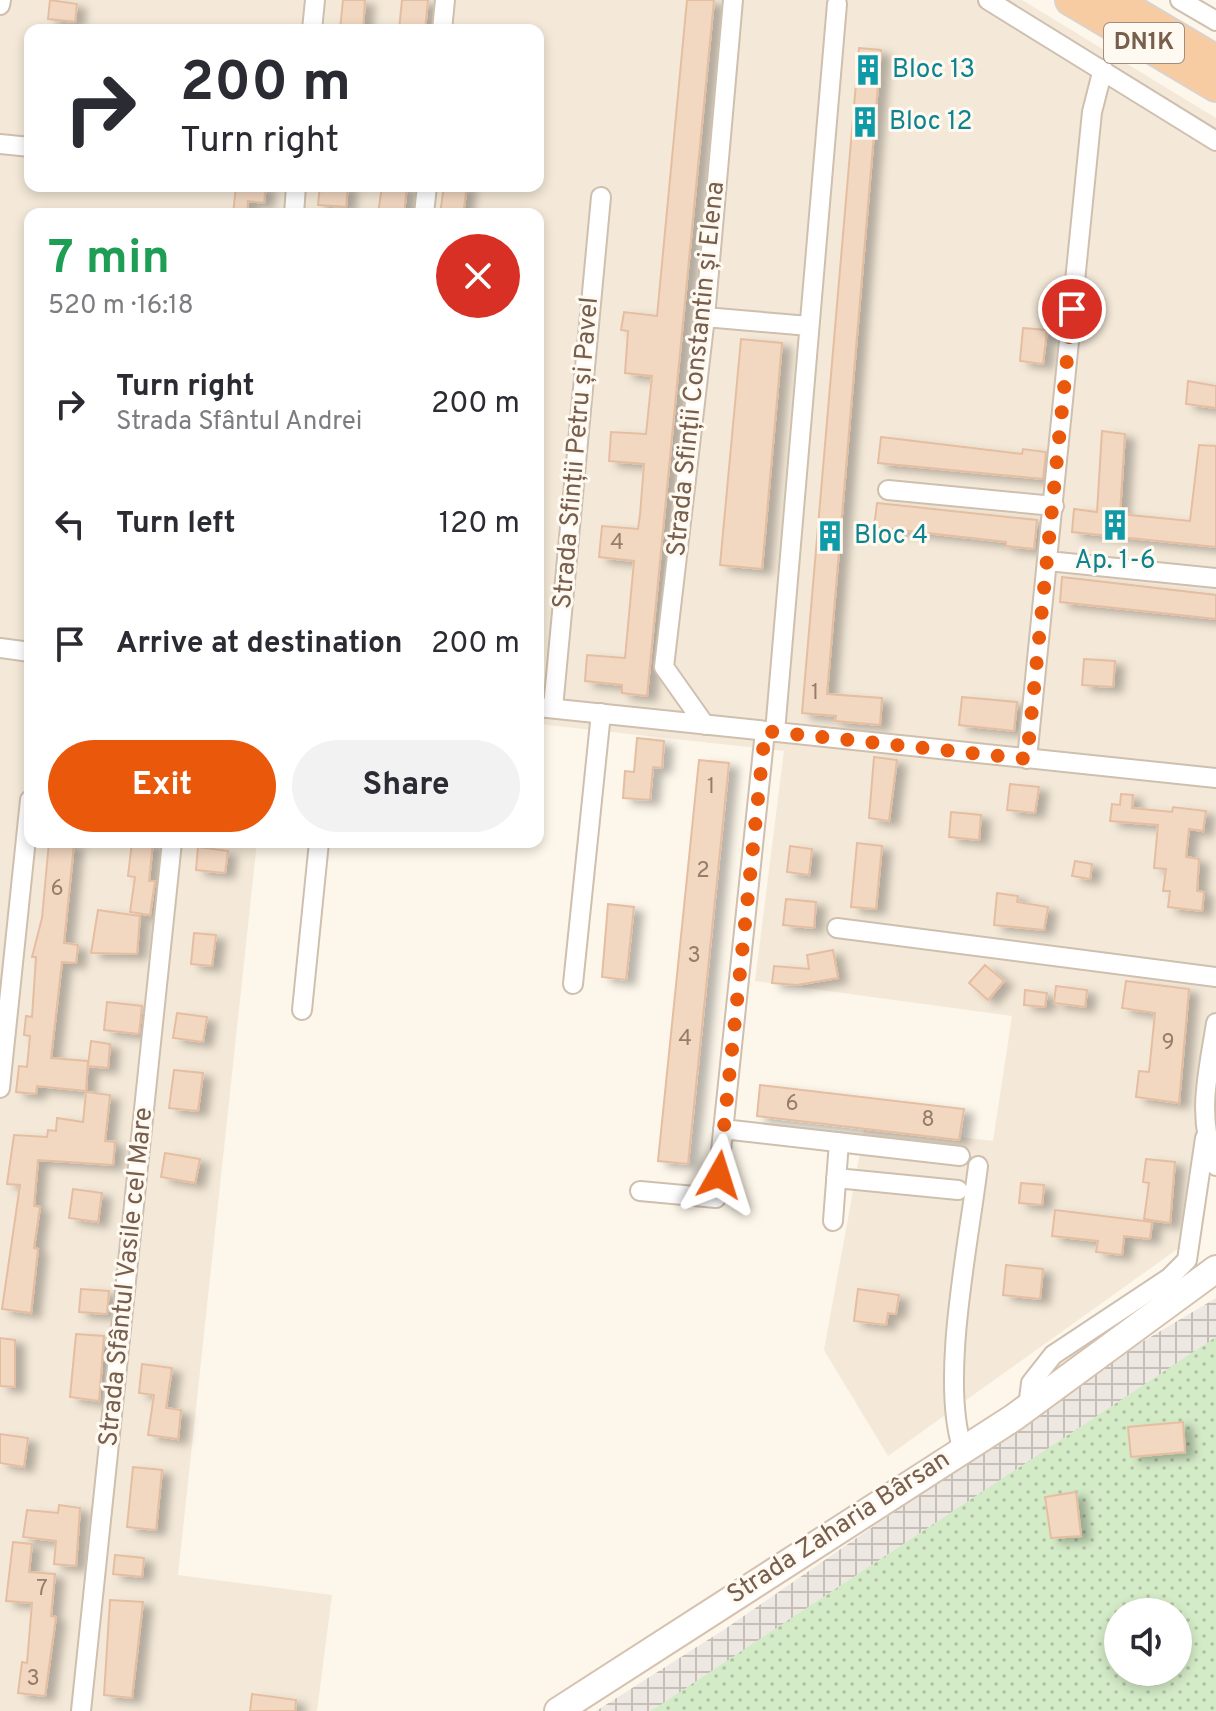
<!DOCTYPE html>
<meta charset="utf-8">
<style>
:root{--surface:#fff;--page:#f2f2f3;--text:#2b2b33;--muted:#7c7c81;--accent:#ea580c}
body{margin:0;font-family:Overpass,sans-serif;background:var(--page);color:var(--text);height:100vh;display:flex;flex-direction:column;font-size:30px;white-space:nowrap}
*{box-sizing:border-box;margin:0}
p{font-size:26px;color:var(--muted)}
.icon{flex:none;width:44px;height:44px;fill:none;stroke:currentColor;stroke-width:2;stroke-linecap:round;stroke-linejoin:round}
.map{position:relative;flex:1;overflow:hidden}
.side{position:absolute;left:24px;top:208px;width:520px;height:640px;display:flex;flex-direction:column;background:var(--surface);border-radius:16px;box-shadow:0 4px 12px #0003}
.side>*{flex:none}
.banner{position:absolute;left:24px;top:24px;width:520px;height:168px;border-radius:16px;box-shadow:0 4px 12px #0003;background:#fff;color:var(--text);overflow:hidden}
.fabs{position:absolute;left:1104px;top:1598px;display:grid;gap:16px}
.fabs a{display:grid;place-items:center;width:88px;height:88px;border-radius:50%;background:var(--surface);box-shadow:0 4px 12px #0003;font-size:40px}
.pin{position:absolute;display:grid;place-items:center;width:68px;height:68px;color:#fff;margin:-34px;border:4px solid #fff;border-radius:50%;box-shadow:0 2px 8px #0007}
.me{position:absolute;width:88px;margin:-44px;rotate:6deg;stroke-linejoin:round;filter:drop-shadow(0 0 6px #0008)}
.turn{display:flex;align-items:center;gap:28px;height:168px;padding:0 24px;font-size:36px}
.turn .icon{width:104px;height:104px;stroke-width:2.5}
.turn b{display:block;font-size:56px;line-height:68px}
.round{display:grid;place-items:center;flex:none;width:84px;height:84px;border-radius:42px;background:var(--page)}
.summary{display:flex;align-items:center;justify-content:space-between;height:136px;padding:0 24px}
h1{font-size:48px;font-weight:700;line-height:60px;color:#1e9e55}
.cta{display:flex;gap:16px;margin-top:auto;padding:16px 24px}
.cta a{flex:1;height:92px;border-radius:48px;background:var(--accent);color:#fff;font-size:32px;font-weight:700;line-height:92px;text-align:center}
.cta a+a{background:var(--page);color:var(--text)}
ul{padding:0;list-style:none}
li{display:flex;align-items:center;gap:24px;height:120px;padding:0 24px}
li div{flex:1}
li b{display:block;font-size:30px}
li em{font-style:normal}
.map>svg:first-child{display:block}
</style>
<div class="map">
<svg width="1216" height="1711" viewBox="0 0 1216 1711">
<defs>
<pattern id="industrial-grid" width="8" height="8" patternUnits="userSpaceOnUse" patternTransform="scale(2)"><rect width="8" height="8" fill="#eee8e2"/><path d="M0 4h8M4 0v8" fill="none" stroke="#c6bfb9"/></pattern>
<pattern id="grass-dots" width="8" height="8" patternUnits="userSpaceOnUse" patternTransform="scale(2)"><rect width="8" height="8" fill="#d4ebc7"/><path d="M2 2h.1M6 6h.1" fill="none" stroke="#b1c2a4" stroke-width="1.8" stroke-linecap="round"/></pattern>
<filter id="shadow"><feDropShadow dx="9" dy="5" stdDeviation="4" flood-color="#0004"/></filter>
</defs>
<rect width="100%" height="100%" fill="#fdf6ea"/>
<path fill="#f4e9d8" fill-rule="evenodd" d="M0,0H1022L1216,118V1133L1190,1240L888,1456L824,1350L865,1125L993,1141L1012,1016L755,981L784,751L538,724V214H30V842H257L178,1575L332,1595L317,1711H0ZM30,30H538V186H30Z"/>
<path fill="url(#industrial-grid)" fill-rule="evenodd" d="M1216,1298V1711H596L725,1629L1127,1351ZM1118,1612H1178V1672H1118Z"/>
<path fill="url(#grass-dots)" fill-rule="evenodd" d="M1216,1337V1711H651ZM1118,1612H1178V1672H1118Z"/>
<path fill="#f2d7c1" stroke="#e5bea2" stroke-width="2" filter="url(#shadow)" d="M50,0L77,4L75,22L48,19Z
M343,0H365L363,30H340Z
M402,0H428L425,30H399Z
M687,0H714L647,696L622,693V685L585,681L587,655L625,658L634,561L599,557L602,526L638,529L640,515L644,464L609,461L611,432L646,434L652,376L625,373L628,331L621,330L624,312L657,316Z
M859,48L881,50L827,694L882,698L880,725L835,721L836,716L802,713Z
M236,186H266L264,203L248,201L247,214H233Z
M320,186H348L346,207L318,205Z
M382,186H407L404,214H378Z
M444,186H467L463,214H440Z
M1023,328L1047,330L1043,364L1020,361Z
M741,339L782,343L762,569L720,565Z
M1188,381L1216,386V408L1186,404Z
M1102,431L1125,434L1120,514L1190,521L1199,445L1216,446V547L1072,532L1074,509L1097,512Z
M881,437L1022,454L1023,449L1046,452L1043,479L878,463Z
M877,503L1037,520L1034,549L1006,546V542L874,527Z
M1062,577L1216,595V619L1060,602Z
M1084,659L1115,661L1113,687L1082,685Z
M962,697L1017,702L1014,731L959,725Z
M637,738L664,741L662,768L653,767L650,800L623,798L625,771L634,772Z
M874,757L897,760L889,821L869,818Z
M699,760L729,763L688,1164L658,1161Z
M1010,784L1039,787L1035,813L1007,810Z
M1121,794L1133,795L1132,808L1172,812L1173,807L1206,811L1203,831L1189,829L1186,857L1199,859L1197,891L1204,892L1202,911L1168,907L1170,891H1163L1166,869L1154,868L1158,825L1110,821L1112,804L1120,805Z
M951,812L981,815L979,840L949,837Z
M49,842L74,844L64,943L78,945L76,963L62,962L51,1058L88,1061L86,1091L37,1086L36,1094L16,1092L19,1066L27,1067L30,1036L24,1035L26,1016L32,1017L36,957H32L42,918Z
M132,842H153L149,881H155L150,915L130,912L135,877L128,876Z
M857,843L882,846L876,909L851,907Z
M790,846L812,849L809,875L787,872Z
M198,847L228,851L225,873L196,870Z
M1075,861L1092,864L1090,879L1072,876Z
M997,893L1018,896L1017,902L1048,907L1044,930L994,925Z
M786,899L816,902L814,928L783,925Z
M608,904L634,907L626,980L602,977Z
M98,910L140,916L137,954L91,953Z
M194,933L216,935L212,966L191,964Z
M833,950L838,978L797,985L772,983L774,966L809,969L807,955Z
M985,965L1004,981L988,1000L969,983Z
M1126,981L1189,989L1179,1103L1136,1097L1139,1071L1149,1072L1155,1013L1122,1008Z
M1056,986L1087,990L1085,1007L1054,1003Z
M1025,990L1047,993L1045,1007L1024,1005Z
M107,1002L142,1006L139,1034L104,1030Z
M177,1013L207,1017L203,1042L173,1038Z
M91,1041L110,1044L108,1068L88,1066Z
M174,1070L203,1073L198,1111L169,1108Z
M760,1085L964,1109L959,1140L757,1116Z
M86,1092L110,1095L105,1141L115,1142L113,1165L38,1160L34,1206L40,1207L34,1248L38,1249L31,1313L2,1309L20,1185L7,1184L14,1135L47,1137L48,1130L56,1131L57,1118L83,1122Z
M165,1153L200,1159L195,1183L161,1177Z
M1146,1159L1175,1162L1170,1223L1144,1219L1149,1183L1143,1182Z
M1021,1183L1044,1185L1042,1205L1019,1203Z
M73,1189L102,1193L98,1222L69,1218Z
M1055,1210L1152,1222L1150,1239L1124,1236L1122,1255L1096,1252L1098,1241L1052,1236Z
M1006,1265L1043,1269L1040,1299L1003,1295Z
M81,1289L109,1291L107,1314L79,1312Z
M858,1289L899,1295L896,1314L888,1313L886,1325L854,1321Z
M76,1334L104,1336L99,1401L70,1397Z
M0,1338L15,1340V1387L0,1386Z
M142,1364L172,1368L166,1408L181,1410L178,1439L148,1435L154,1395L139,1393Z
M1183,1422L1185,1452L1131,1457L1128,1427Z
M0,1434L28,1438L24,1467L0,1463Z
M133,1467L162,1470L156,1530L127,1527Z
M1076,1492L1081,1536L1051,1538L1045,1497Z
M59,1505L80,1508L76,1566L54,1564L56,1541L23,1537L27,1510L58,1513Z
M13,1542L32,1544L29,1572L55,1574L51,1616L56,1617L45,1696L18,1693L22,1662L27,1663L32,1603L6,1601Z
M115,1555L144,1558L142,1577L113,1574Z
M110,1600L143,1602L132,1698L104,1695Z
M252,1694L296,1700L295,1711H250Z"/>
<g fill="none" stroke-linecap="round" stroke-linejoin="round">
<defs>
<path id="minor" d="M988,0L1216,141
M1180,0L1216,21
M0,5L1,0
M312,30L315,0
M442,30L445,0
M0,144L30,147
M294,214L296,186
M424,214L427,186
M705,317L809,326
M888,490L1054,506
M1048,561L1216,578
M0,648L30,652
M538,707L1216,778
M553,708L601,197
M705,725L664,667L705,317L733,0
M775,732L837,4
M1027,759L1092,112L1103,69
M837,928L1216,977
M573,984L601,713
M302,1010L319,842
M1216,1023C1208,1075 1196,1115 1216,1166
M0,1088L30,800
M723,1129L960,1156
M836,1178L958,1190
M640,1191L716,1198L765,731
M833,1221L839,1142
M1028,1407L1031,1383L1053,1355L1169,1278L1187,1260L1205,1138
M962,1447C940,1377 969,1242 978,1166
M81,1711L172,842"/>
<path id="secondary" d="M558,1711L1013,1418L1216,1269"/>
<path id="trunk" d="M1071,0L1216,86
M1113,0L1216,61"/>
</defs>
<use href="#minor" stroke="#cfbfae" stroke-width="22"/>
<use href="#secondary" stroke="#d5c1ae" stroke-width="30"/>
<use href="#trunk" stroke="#d9d2cd" stroke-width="34"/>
<use href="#minor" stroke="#fff" stroke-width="18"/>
<use href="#secondary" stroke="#fff" stroke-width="26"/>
<use href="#trunk" stroke="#f8cca3" stroke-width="30"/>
</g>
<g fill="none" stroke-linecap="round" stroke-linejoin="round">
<path stroke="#ea580c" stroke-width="14" stroke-dasharray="0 25.2" d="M719,1175L765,731L1027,759L1072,309"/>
</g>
<defs>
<symbol id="building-bare" viewBox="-9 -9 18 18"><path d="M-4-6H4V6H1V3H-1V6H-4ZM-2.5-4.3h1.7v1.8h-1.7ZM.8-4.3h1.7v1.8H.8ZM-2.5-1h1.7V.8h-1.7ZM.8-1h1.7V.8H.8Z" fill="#0f9aa8" stroke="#fffaf1" stroke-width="2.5" paint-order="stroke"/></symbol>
</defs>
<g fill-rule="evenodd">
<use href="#building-bare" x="846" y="48" width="44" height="44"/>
<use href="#building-bare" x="843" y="100" width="44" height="44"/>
<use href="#building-bare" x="1093" y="503" width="44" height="44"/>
<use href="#building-bare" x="808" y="514" width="44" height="44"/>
</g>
<g text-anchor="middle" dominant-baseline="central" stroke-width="6" stroke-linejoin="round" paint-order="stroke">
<g font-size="22" fill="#967c69">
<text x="617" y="543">4</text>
<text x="815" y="693">1</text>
<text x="711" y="787">1</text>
<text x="703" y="871">2</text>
<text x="57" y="889">6</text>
<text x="694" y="956">3</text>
<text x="685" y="1039">4</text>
<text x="1168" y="1043">9</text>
<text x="792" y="1104">6</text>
<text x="928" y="1120">8</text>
<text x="42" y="1589">7</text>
<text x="33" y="1679">3</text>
</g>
<rect fill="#fffaf1" stroke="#a08d7e" stroke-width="2" x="1104" y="23" width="80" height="40" rx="6"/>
<g font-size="24" font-weight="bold" fill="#785e4c">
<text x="1144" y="43">DN1K</text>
</g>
<g font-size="26" fill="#0d838f" stroke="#fffaf1" text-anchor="start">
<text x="892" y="70">Bloc 13</text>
<text x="889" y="122">Bloc 12</text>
<text x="854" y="536">Bloc 4</text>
<text x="1115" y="561" text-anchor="middle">Ap. 1-6</text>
</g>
<g font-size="26" fill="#785e4c" stroke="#fffaf1">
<text transform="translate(697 369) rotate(-84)">Strada Sfinții Constantin și Elena</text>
<text transform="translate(577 453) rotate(-85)">Strada Sfinții Petru și Pavel</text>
<text transform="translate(127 1277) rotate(-84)">Strada Sfântul Vasile cel Mare</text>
<text transform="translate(839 1528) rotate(-33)">Strada Zaharia Bârsan</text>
</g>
</g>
</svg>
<div class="fabs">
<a><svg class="icon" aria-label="sound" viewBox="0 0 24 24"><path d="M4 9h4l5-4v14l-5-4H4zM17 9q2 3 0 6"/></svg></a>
</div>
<div class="pin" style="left:1072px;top:309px;background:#d93025"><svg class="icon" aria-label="arrive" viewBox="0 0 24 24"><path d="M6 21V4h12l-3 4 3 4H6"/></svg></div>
<svg class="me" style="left:719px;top:1175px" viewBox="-20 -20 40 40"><path d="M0-17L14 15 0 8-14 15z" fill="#ea580c" stroke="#fff" stroke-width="4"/></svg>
<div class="banner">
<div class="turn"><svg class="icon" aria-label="right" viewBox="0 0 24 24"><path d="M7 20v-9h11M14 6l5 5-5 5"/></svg><div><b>200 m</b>Turn right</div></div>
</div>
<section class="side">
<div class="summary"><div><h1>7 min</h1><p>520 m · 16:18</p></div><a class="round" style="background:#d93025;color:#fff"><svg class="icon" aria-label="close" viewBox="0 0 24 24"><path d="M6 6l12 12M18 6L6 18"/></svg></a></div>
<ul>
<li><svg class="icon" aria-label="right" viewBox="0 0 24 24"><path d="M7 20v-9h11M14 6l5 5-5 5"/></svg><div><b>Turn right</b><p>Strada Sfântul Andrei</p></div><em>200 m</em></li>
<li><svg class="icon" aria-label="left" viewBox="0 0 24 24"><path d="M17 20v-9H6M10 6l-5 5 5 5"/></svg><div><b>Turn left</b></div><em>120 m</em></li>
<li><svg class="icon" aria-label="arrive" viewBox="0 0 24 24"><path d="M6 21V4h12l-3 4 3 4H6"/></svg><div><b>Arrive at destination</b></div><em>200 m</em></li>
</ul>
<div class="cta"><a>Exit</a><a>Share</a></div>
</section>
</div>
